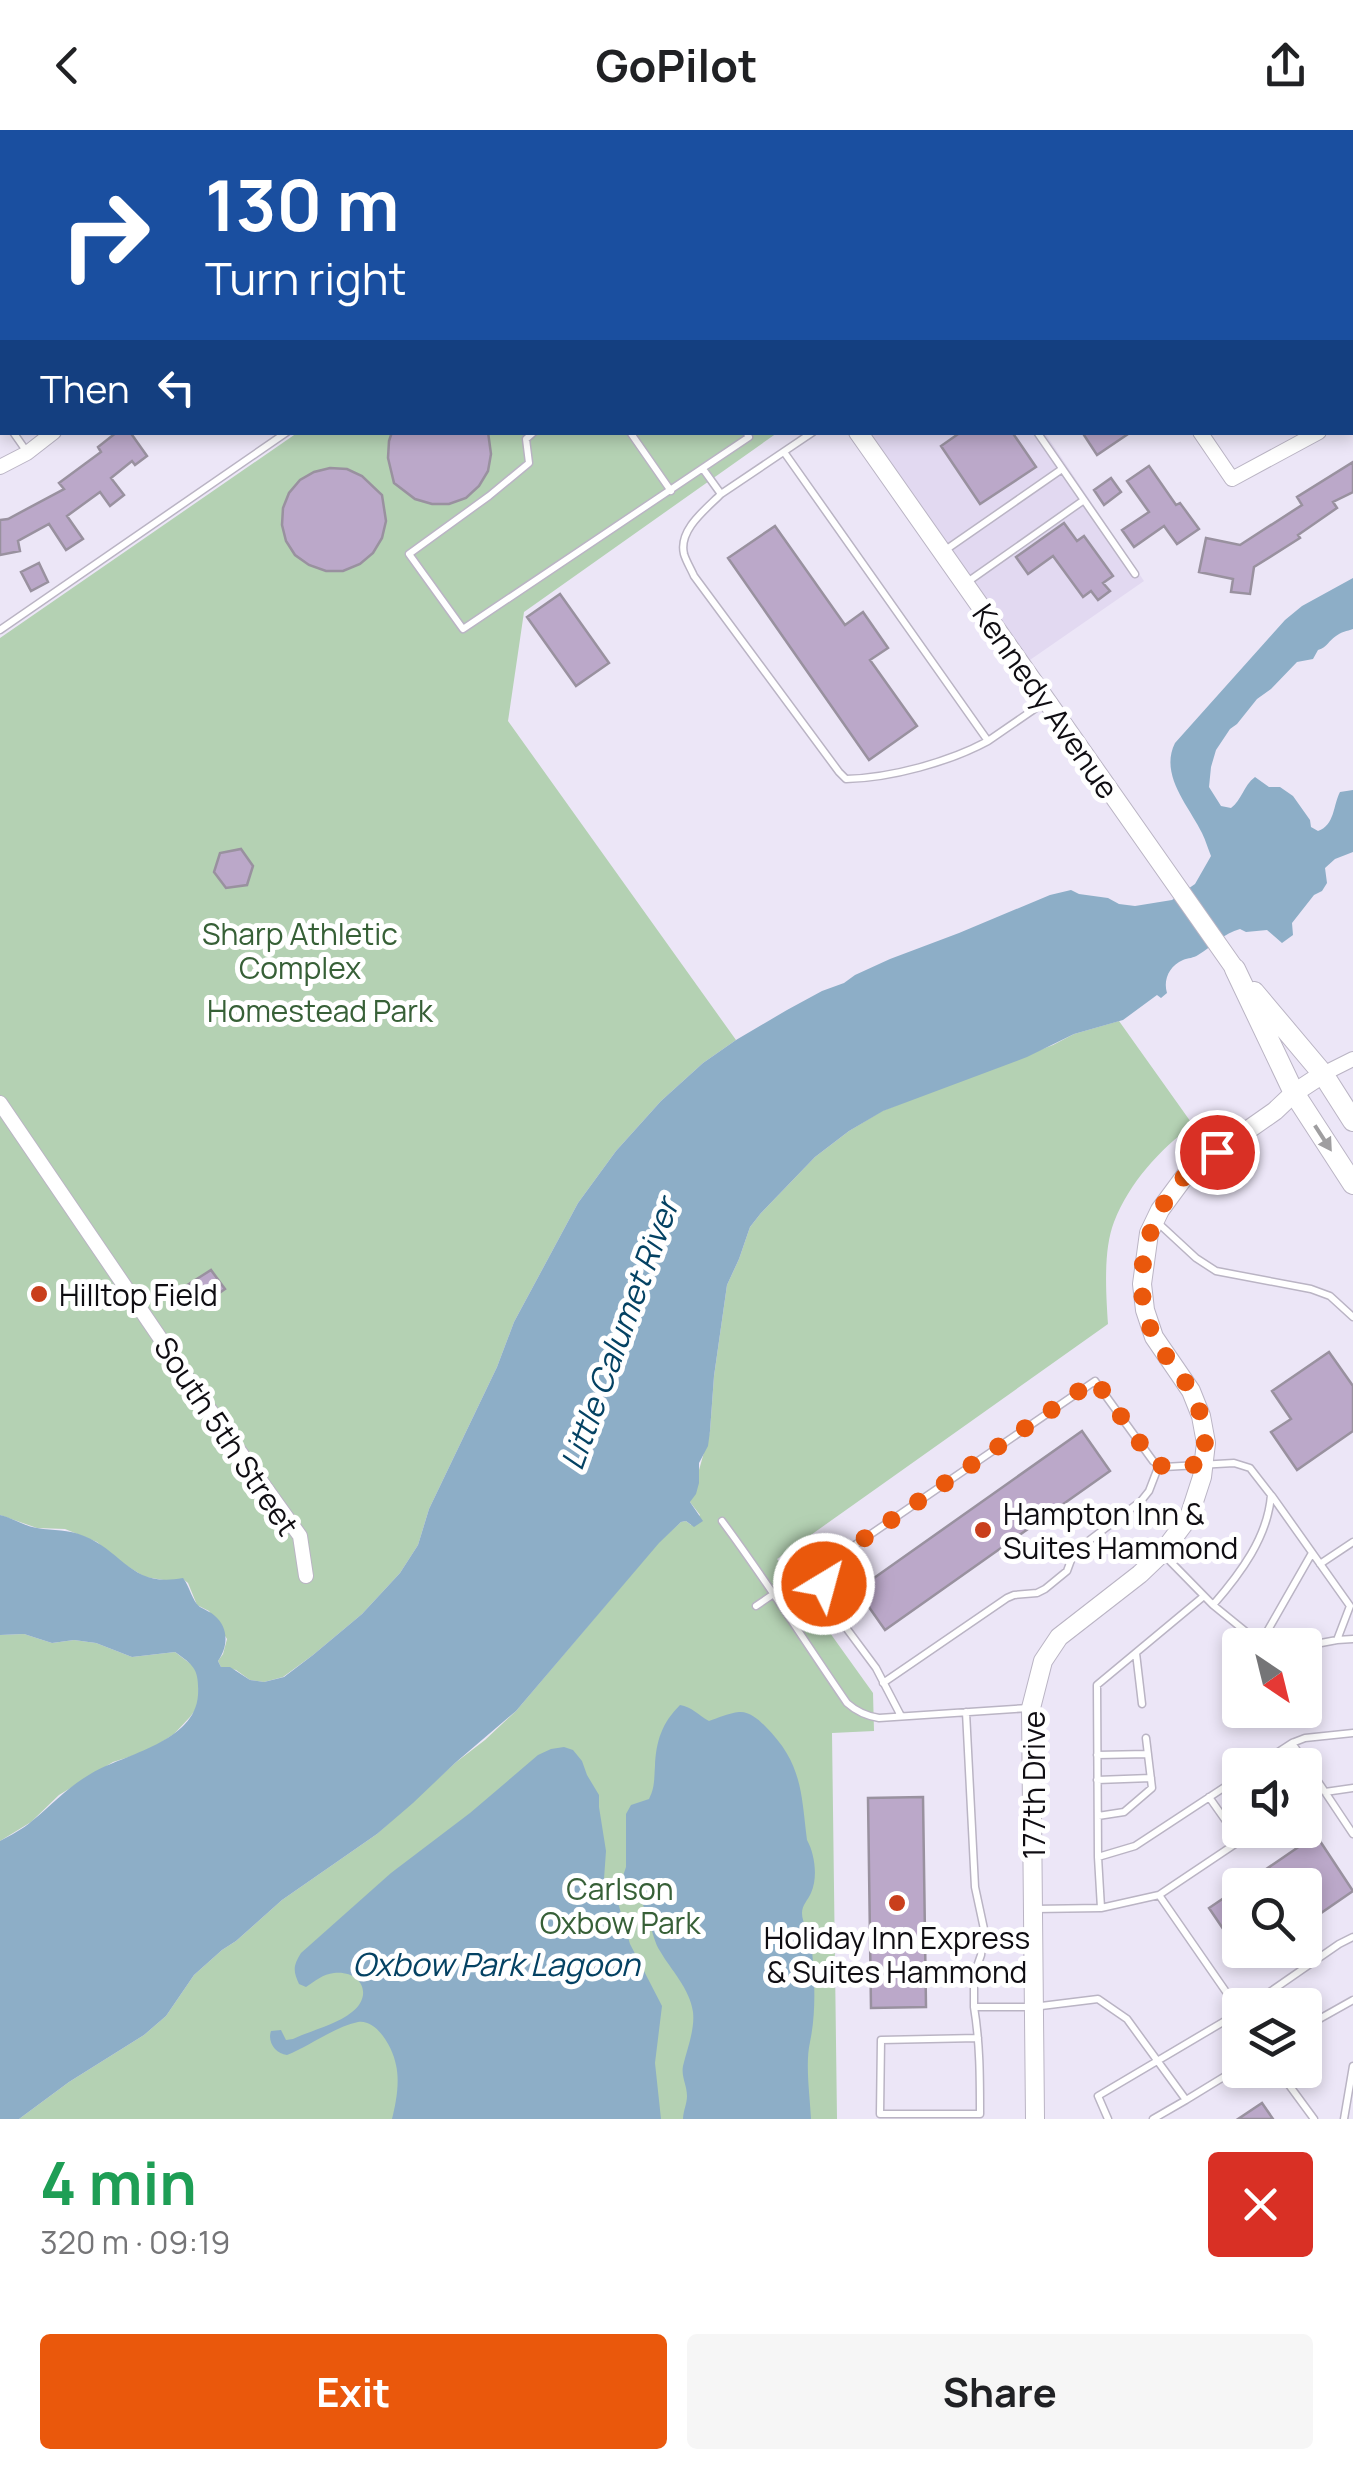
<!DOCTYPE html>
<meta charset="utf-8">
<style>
:root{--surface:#fff;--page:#f6f6f6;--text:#202124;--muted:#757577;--accent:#ea580c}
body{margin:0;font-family:Manrope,sans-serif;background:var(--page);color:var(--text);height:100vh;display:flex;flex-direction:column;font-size:38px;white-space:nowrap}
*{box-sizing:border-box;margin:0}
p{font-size:32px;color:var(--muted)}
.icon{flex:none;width:55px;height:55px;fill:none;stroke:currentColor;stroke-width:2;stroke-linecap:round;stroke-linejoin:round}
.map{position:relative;height:1989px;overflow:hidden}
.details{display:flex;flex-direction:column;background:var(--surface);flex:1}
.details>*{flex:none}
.top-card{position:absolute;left:0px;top:0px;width:1355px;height:305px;box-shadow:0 5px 15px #0003;background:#1a4fa0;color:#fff;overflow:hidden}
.needle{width:65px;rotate:145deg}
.buttons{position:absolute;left:1222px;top:1498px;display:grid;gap:20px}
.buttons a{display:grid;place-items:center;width:100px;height:100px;border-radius:10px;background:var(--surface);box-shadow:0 5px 15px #0003;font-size:50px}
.pin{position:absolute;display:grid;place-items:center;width:85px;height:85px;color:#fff;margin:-42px;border:5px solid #fff;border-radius:50%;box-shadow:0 2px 10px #0007}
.me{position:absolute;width:110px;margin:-55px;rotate:37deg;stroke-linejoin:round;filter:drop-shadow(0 0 8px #0008)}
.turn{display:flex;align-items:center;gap:35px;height:210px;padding:0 40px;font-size:45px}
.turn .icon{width:130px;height:130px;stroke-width:2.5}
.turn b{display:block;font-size:70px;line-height:85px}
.then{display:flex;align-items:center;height:95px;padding:0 40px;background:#0003;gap:20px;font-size:38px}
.round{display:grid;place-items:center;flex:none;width:105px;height:105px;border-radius:10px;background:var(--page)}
.summary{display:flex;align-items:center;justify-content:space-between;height:170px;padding:0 40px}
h1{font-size:60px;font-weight:700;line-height:75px;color:#1e9e55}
.button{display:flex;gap:20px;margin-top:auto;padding:20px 40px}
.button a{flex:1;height:115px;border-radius:10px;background:var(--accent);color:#fff;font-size:40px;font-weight:700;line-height:115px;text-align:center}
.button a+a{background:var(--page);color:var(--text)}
header{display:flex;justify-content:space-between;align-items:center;height:130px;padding:0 40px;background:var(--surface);font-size:45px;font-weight:700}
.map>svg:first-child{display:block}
</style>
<header><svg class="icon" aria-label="back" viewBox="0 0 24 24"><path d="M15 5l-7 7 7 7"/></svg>GoPilot<svg class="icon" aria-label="share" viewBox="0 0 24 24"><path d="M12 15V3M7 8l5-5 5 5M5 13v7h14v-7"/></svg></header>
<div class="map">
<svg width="1353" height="1989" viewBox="0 0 1353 1989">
<rect width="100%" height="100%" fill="#ece6f7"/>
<path fill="#e2d9f1" d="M158,0H641L642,2H160Z
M865,303H1045L1144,451L1027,532Z"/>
<path fill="#b4d1b3" d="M297,303H777L524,482L508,591L736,910L703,933L661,971L616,1021L578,1073L514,1192L497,1237L429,1379L418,1415L400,1443L362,1484L313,1525L283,1547L264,1552L250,1550L236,1540L221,1537L218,1531L223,1524L227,1509L209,1481L197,1475L188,1453L183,1449L170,1451L145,1447L119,1431L97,1412L65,1399L37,1398L0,1385V508Z
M1119,891L1193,995C1159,1020 1130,1052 1114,1092C1103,1120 1106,1164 1108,1194L777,1429L873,1563L874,1601L832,1603L837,1989H19L69,1952L144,1905L166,1886L194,1845L222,1820L236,1811L282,1770L377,1704L455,1633L485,1610L516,1581L658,1413L681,1392L686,1391L691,1395L700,1385L690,1372L710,1301L714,1246L727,1155L739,1129L750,1097L761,1083L815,1027L849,1001L882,981L915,968L1053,915L1074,904Z
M24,1504L52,1513L74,1510L96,1513L132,1527L175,1522L196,1538L199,1551L198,1576L190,1587L174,1604L148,1621L113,1632L59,1665L31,1692L0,1711V1505Z"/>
<path fill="#8daec7" d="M1353,448V499C1347,501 1341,502 1336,506C1328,511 1328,517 1318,520L1313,529L1297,532L1271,559L1257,569L1237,594L1230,599L1216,620L1211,637L1209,657L1221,676L1231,678C1242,670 1243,656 1255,647L1269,657H1280L1293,666L1310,690L1311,697L1318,701C1335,695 1333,675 1340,662L1353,660V722L1335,729L1325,738L1327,753L1322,761L1314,765L1292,793L1293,805L1282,813L1267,800L1246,802L1240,799C1224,803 1213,816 1198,825C1194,828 1188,828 1183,830C1169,836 1163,850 1167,863L1161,868L1157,865L1123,890L1074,904L1027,927L883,981L849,1001L815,1027L761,1083L750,1097L739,1129L727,1155L714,1246L710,1301L708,1316L699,1333V1353L696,1364L690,1372L703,1391L694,1397L686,1391L681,1392L659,1413L516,1581L455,1633L413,1673L377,1704L282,1770L236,1811L222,1820L194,1845L166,1886L144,1905L69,1952L19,1989H0V1711C11,1705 23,1699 32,1691C53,1674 69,1656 92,1643C125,1624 195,1612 198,1565C199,1540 195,1536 175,1522L132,1527L96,1513L74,1510L52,1513L24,1504L0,1505V1385C13,1388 24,1396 37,1398C54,1401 68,1399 84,1406C124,1422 131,1458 183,1448C190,1457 192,1471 200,1477C205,1480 211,1482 215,1486C229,1498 228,1517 218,1531L221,1537H230L250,1550L264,1552L284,1547L313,1525L362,1484L400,1443L418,1415L429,1379L497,1237L514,1192L578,1073L616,1021L661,971L703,933L736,910L787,880L822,861L844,853L855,845L890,829L959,803L1050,765L1071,760L1079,764L1108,768L1119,774L1135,776L1172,770L1195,754L1211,726C1208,719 1206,711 1202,703C1189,676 1159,645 1175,613L1285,490L1302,476Z
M680,1575C692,1577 698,1585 709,1591C718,1588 729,1583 739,1582C749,1581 758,1589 765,1596C802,1633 801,1661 807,1710C815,1724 818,1748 811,1763C808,1770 802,1775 802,1783C802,1793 809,1802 811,1812C813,1825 813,1838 814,1851C815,1871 814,1893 810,1912C805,1934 810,1966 811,1989H683C683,1981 687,1974 687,1966C687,1955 681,1947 683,1936C687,1919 695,1900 693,1882C690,1859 671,1840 660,1821C650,1806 650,1775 634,1765C629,1762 623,1764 619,1764L618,1773L630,1814L662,1876L655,1933L661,1989H392C396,1973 400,1952 396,1935C393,1918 377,1889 358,1892C334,1897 310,1916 287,1925C276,1924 267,1912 271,1901L281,1900L286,1910L293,1909C312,1900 336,1895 352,1882C374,1865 361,1840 334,1843C323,1844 315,1851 306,1857L299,1854C293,1841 293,1836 301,1823L391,1743L470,1683L538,1625L551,1619L564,1617L573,1620L582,1631L587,1645L599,1665V1677L606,1721L604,1749L607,1755L613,1758L620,1755L626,1737V1684L631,1675L649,1669C655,1657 654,1649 655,1636C656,1611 662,1593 680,1575Z"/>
<path fill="#bba8c9" stroke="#99919f" stroke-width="2.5" d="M117,302H130L147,326L135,335L132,331L111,348L124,365L110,376L100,362L67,386L83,409L66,420L49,394L18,411L20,421L0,425V390L8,389L64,359L59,353L101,322L98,317Z
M392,302H488L491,324L488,341L479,356L466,368L449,374H432L415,369L394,353L388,328L389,311Z
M961,302H1012L1036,337L980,374L941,316Z
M1082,302H1131L1097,325Z
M1353,332V362L1333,372L1337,378L1298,405L1300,408L1254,437L1250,464L1231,462L1233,449L1199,442L1206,408L1240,415L1302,375L1297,367Z
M1149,336L1176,375L1180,373L1199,399L1177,414L1164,396L1134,417L1122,400L1149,382L1127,351Z
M330,338L347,339L362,346L382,365L386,391L382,408L373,423L360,434L343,441H326L309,435L295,425L286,411L282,395L283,378L289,363L300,350L314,342Z
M1111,348L1121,362L1104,375L1094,360Z
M1064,393L1077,411L1084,406L1113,446L1103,453L1110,461L1098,470L1091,461L1083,467L1053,426L1028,444L1016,427Z
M775,396L845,495L863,482L888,518L870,530L917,596L869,630L728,428Z
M39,433L48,452L31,461L21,442Z
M560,464L609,533L576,556L527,487Z
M241,719L253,736L247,755L226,758L214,742L220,723Z
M211,1140L225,1159L198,1178L184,1157Z
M1329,1222L1353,1256V1301L1297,1340L1271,1302L1291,1289L1272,1261Z
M1082,1301L1110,1341L885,1500L857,1460Z
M923,1667L926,1877L871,1878L868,1668Z
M1316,1705L1353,1761L1305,1794V1755H1243Z
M1240,1757V1824L1209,1778Z
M1262,1973L1273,1989H1238Z"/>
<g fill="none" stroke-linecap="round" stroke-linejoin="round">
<defs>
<path id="service" d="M144,0L146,2
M186,0L188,2
M272,0L274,2
M417,0L419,2
M585,0L587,2
M827,0L828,2
M409,2L412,0
M481,2L484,0
M0,283L2,287
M13,302L27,322
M534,302L526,309L529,333L489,366L409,424L463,499L749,307L746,302
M630,302L671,361
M1037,302L1135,444
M784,322L988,611L1046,571
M703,339L721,364L813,302
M721,364C706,379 678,400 684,424C686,431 691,439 694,446L839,642L846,649C891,648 949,632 988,611
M944,421L1062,339
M966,453L1084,370
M0,500L287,302
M1156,1091L1196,1128L1216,1141L1311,1159L1330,1166L1353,1187
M1272,1366L1350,1476L1337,1510L1305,1516
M722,1391C766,1450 805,1512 847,1573C857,1582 866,1586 879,1588L1029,1578
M1320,1434L1353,1412
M1213,1475L1261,1514
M756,1476L791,1452
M1337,1510L1353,1509
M1260,1514L1312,1423
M1136,1523L1142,1574
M883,1553L1007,1468L1014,1465L1037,1463L1045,1459L1067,1441L1074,1422L1141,1371L1149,1361L1159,1335
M966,1582L975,1757L984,1799L981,1825L974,1845V1877H1033L1098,1869L1127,1889L1186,1970L1240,1937
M901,1586L876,1538L844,1495L827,1465L825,1446L833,1430L1095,1251L1153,1331L1164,1337L1234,1333L1250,1338L1271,1365C1268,1407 1240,1444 1213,1475L1163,1424
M1292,1613L1321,1656
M1097,1625L1148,1624
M1258,1635L1292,1613L1305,1608L1353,1603
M1097,1650L1151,1648
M1325,1662L1353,1658
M1305,1666L1321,1656L1353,1704
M1209,1667L1240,1711
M1098,1686L1124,1682L1152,1658L1146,1608
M1098,1727L1097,1555L1204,1466
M1159,1765L1240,1882
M1101,1778L1098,1727L1135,1716L1240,1647
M1034,1779L1101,1778L1159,1765L1256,1700
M1251,1875L1339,1814L1353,1807
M974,1877C980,1913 980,1948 980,1984H880L881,1910L978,1908
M1305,1897L1353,1870
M1278,1940L1314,1989
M1108,1989L1098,1966L1240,1882
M1153,1989L1186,1970
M1344,1989L1353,1936"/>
<path id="minor" d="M987,0L989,2
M1285,0L1286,2
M696,2L700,0
M0,51L2,55
M1352,97H1353
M1352,284H1353
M1200,302L1232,349L1319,302
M0,337L27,323L54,302
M1323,944L1353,929
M0,973L192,1255L300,1406L306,1446"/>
<path id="tertiary" d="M646,0L648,2
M858,302L1235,839
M1035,1989L1031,1578L1043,1531L1059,1507L1140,1444L1162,1423L1189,1387L1202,1347L1206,1313L1201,1286L1191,1261L1154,1207L1145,1180L1142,1154L1149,1103L1160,1080L1188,1042L1275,981L1294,963L1323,944"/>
<path id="secondary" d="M1235,839L1294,963L1353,1054
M1254,862L1323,944L1353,991"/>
</defs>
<use href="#service" stroke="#bab4c4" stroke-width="9"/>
<use href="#minor" stroke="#bab4c4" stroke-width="16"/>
<use href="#tertiary" stroke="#bab4c4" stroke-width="20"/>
<use href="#secondary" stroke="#bab4c4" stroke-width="22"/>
<use href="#service" stroke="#fff" stroke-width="6"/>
<use href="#minor" stroke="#fff" stroke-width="14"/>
<use href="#tertiary" stroke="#fff" stroke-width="18"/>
<use href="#secondary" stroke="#fff" stroke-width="20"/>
</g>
<defs><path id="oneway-solid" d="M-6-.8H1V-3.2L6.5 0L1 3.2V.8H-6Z" transform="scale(2.5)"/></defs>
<use fill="#9f9ea0" href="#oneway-solid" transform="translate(1323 1008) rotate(57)"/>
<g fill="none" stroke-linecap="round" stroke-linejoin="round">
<path stroke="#ea580c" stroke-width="18" stroke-dasharray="0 32.4" d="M824,1454V1446L833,1430L1095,1250L1153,1331L1164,1337L1205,1334C1206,1308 1203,1282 1190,1259C1179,1242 1164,1226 1155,1208C1127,1156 1146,1085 1186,1045C1195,1036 1207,1029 1217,1022"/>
</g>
<g fill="#c93f1c" stroke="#fff" stroke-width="4">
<circle cx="39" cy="1164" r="10"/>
<circle cx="983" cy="1400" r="10"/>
<circle cx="897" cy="1773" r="10"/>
</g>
<g text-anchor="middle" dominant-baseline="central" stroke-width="10" stroke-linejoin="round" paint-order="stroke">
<g font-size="30" fill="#0f0d12" stroke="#fff">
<text transform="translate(1046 571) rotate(55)">Kennedy Avenue</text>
<text transform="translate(227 1306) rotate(56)">South 5th Street</text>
<text transform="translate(1033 1655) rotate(-90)">177th Drive</text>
</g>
<g font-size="30" fill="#376037" stroke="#fff">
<text x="300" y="803">Sharp Athletic<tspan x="300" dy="34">Complex</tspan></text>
<text x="320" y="880">Homestead Park</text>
<text x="620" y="1758">Carlson<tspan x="620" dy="34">Oxbow Park</tspan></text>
</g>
<g font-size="30" fill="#0f0d12" stroke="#fff" text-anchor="start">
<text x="59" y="1164">Hilltop Field</text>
<text x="1003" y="1383">Hampton Inn &amp;<tspan x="1003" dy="34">Suites Hammond</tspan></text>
<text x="897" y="1807" text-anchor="middle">Holiday Inn Express<tspan x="897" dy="34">&amp; Suites Hammond</tspan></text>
</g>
<g font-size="32" font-style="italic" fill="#044263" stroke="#fff">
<text transform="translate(619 1204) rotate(-70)">Little Calumet River</text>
<text x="496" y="1834">Oxbow Park Lagoon</text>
</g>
</g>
</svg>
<div class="buttons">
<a><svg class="needle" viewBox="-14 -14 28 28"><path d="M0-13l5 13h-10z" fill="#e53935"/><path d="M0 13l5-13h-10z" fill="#757577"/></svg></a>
<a><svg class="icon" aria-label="sound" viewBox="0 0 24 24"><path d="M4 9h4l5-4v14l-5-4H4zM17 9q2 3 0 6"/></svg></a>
<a><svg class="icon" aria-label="search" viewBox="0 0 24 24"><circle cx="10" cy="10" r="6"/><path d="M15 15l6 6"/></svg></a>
<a><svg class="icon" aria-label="layers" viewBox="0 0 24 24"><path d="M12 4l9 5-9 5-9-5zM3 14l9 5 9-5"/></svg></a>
</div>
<div class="pin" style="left:1217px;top:1022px;background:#d93025"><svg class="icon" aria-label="arrive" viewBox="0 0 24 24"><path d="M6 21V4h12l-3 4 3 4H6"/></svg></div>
<svg class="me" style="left:824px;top:1454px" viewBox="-20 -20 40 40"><circle r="17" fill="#ea580c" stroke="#fff" stroke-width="3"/><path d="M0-11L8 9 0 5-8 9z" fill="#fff"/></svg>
<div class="top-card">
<div class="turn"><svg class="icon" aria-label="right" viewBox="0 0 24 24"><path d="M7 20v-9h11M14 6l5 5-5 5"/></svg><div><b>130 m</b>Turn right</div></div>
<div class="then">Then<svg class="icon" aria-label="left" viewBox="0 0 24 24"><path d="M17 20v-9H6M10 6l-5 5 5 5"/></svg></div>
</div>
</div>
<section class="details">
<div class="summary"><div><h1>4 min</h1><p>320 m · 09:19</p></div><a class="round" style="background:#d93025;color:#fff"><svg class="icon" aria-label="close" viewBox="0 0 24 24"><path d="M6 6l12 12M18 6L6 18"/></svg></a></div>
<div class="button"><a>Exit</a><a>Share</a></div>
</section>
